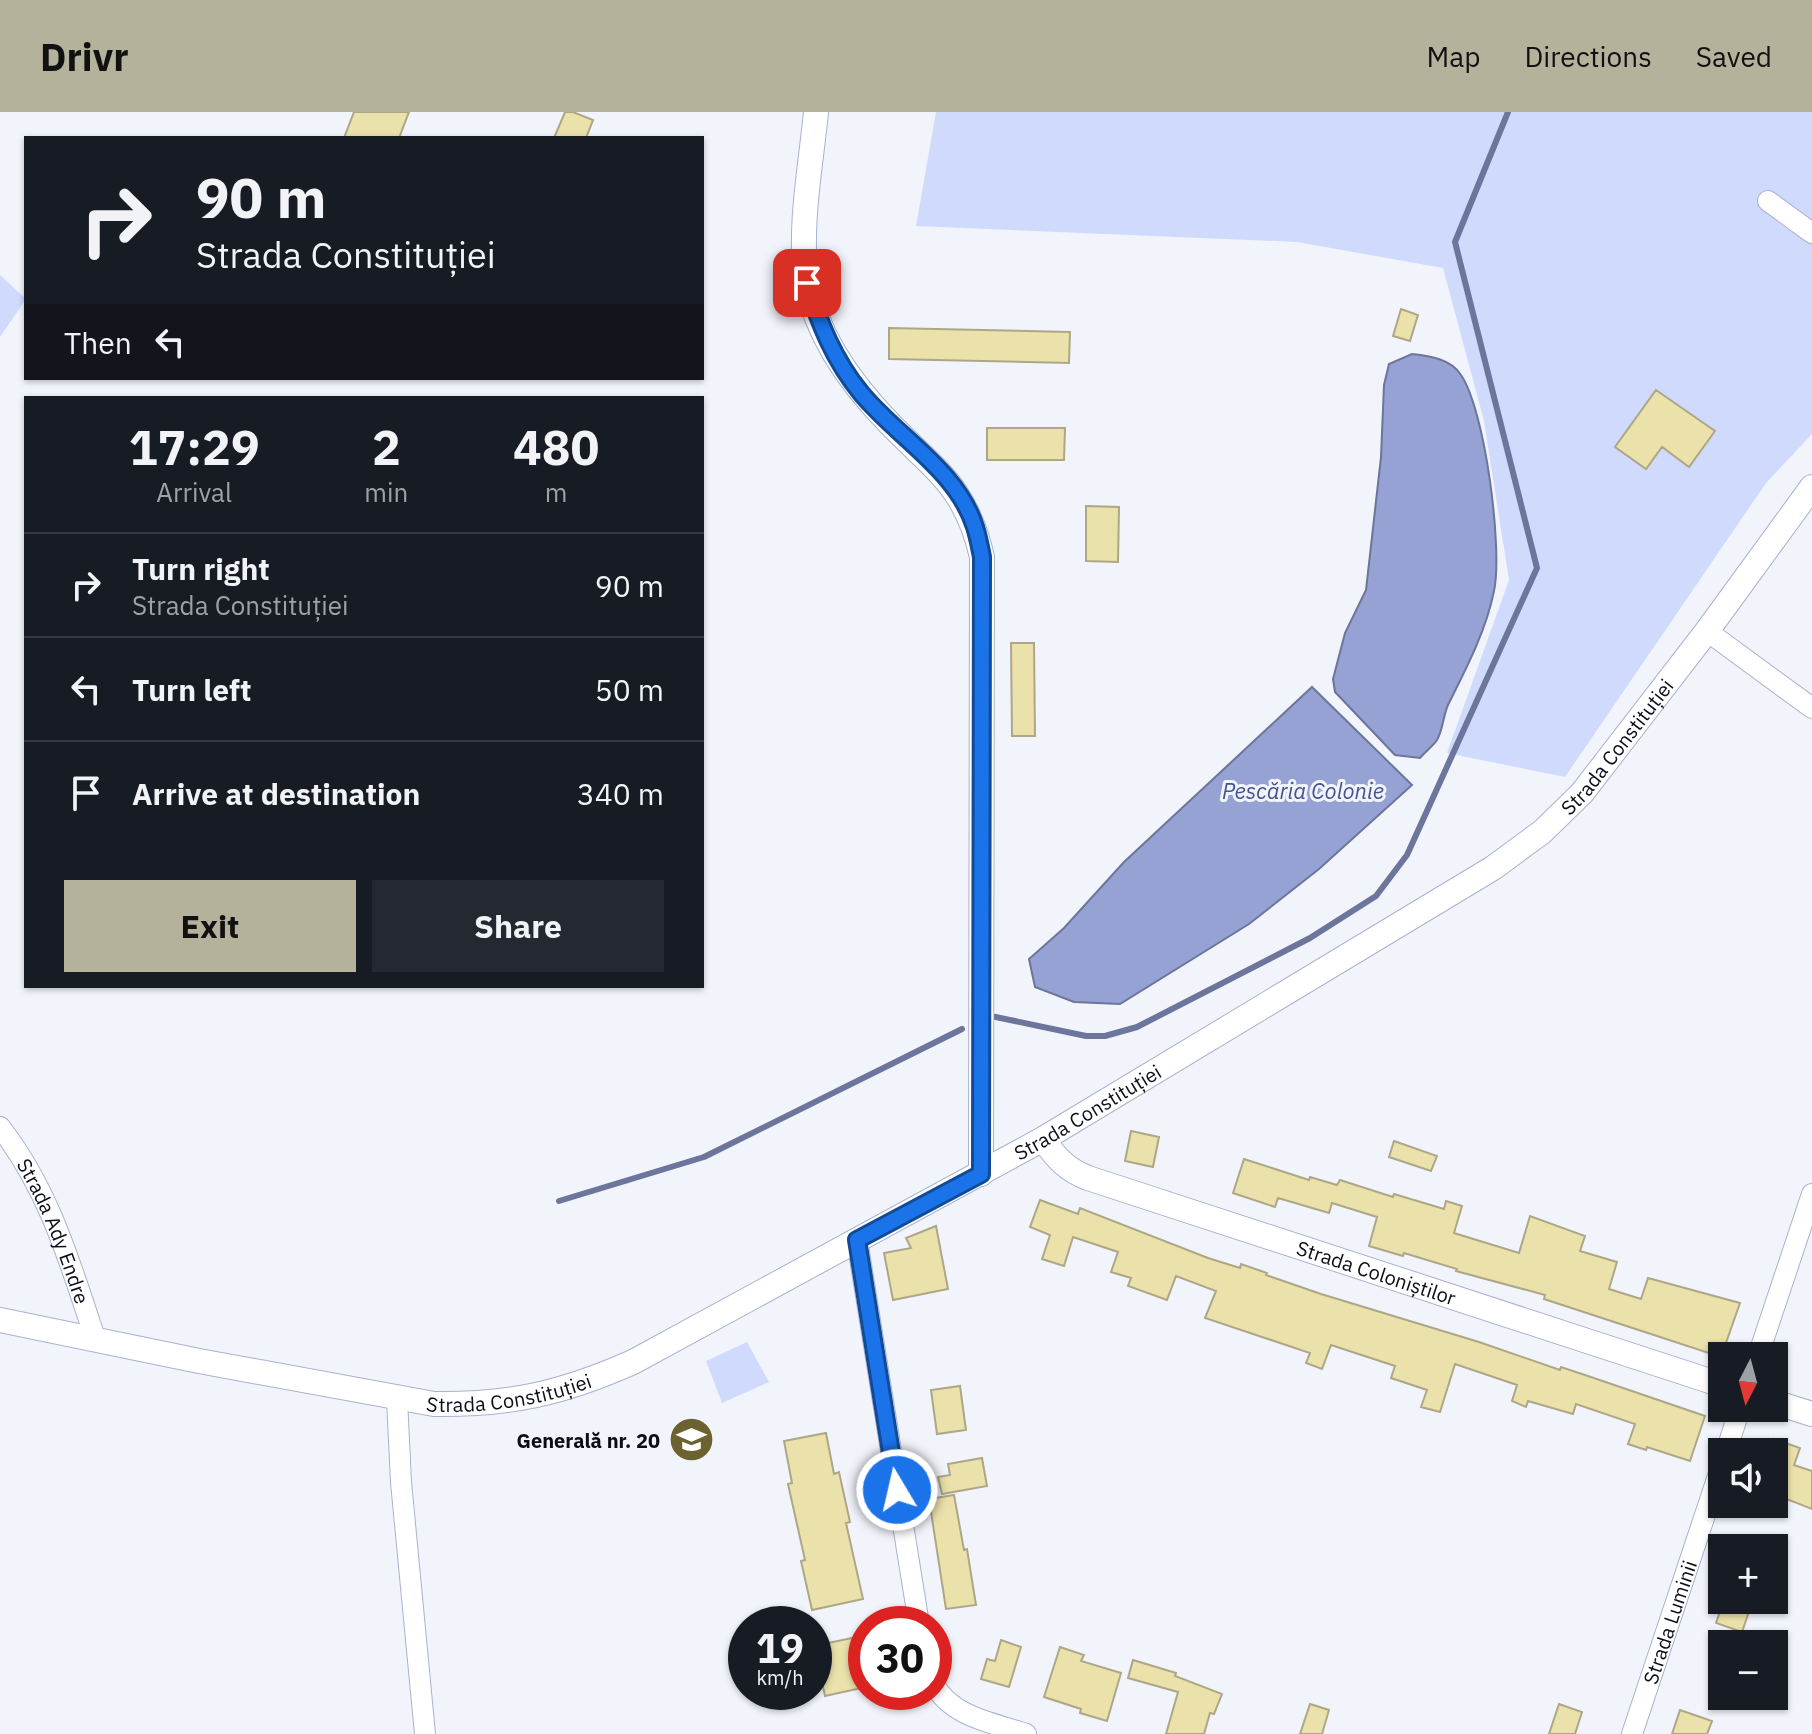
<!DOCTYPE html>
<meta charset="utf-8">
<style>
:root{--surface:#171b24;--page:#242831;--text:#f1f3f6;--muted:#9ea1a6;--line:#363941;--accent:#b5b29c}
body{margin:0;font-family:"IBM Plex Sans",sans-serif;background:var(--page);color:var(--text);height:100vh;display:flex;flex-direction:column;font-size:30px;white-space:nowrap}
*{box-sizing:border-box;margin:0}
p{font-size:26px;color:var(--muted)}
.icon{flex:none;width:44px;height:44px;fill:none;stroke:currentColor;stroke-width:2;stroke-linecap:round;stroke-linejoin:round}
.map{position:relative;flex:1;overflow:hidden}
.drawer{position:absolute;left:24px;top:284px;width:680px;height:592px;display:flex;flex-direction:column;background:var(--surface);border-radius:0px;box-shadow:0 2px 6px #0004}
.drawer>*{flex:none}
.guide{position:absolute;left:24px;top:24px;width:680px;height:244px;border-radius:0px;box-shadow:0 2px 6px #0004;background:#171b24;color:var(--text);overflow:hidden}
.needle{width:52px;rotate:186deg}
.controls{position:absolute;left:1708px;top:1230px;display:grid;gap:16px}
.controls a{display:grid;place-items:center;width:80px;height:80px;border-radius:0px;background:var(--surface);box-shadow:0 2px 6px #0004;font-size:40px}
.speed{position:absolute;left:728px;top:1494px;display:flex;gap:16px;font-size:40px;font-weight:700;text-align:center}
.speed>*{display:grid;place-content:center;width:104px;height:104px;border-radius:50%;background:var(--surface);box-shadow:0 2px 6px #0004;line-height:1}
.speed small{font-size:20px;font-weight:400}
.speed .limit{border:12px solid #d22;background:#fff;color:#111}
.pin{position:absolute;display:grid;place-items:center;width:68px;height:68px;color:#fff;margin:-34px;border-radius:16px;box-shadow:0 4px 12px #0006}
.me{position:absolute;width:88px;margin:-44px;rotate:351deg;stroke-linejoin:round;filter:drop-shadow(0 0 6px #0008)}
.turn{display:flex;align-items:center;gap:28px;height:168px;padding:0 40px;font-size:36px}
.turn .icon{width:104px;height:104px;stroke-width:2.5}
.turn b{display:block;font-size:56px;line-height:68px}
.then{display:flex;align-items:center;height:76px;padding:0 40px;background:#0003;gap:16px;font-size:30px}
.eta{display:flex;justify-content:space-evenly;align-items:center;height:136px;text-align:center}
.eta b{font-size:48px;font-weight:700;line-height:56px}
.primary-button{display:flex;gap:16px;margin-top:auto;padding:16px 40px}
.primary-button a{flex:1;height:92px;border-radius:0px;background:var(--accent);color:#111;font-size:32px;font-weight:700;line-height:92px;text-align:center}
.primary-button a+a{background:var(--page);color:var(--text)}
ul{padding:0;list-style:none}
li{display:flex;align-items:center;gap:24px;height:104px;padding:0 40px;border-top:2px solid var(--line)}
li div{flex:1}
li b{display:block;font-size:30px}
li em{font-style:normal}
header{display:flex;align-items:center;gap:48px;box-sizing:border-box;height:112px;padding:0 40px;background:var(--accent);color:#111}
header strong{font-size:38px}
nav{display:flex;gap:44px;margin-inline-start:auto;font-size:28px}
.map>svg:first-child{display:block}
</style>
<header>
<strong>Drivr</strong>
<nav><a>Map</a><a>Directions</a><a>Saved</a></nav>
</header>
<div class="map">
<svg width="1812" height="1622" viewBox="0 0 1812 1622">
<rect width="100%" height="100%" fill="#f2f4fb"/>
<path fill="#d0dafd" d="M936,0H1812V322L1766,371L1565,665L1447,641L1509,468L1484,309L1443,156L1297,130L916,114Z
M0,163L26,187L0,225Z
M747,1230L769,1270L722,1291L706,1249Z"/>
<path fill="#95a2d3" stroke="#6c759b" stroke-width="2" d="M1412,242C1430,244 1451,247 1461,263C1485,298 1503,437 1494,479C1486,519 1466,557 1448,593C1443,604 1443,618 1437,628C1433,634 1425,640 1420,646L1395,643L1335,580L1333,567L1345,521L1366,478L1381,345L1384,273L1389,252Z
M1312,575L1412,673L1319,757L1249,812L1120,892L1074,890L1035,875L1029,847L1064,816L1124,750Z"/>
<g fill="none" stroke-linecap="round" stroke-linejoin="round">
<path stroke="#6c759b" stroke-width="6" d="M991,904L1086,924H1105L1137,915L1310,826L1376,784L1407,743L1537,456L1455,130L1508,0
M559,1089L704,1045L962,917"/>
</g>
<path fill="#ebe1ab" stroke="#ada787" stroke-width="2" d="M354,0H409L399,26H344Z
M565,0H573L593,8L586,26H554Z
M1401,197L1418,203L1410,229L1393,224Z
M889,216L1070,220L1069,251L889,247Z
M1656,278L1715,319L1689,355L1662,335L1646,357L1615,335Z
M987,316H1065L1064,348H987Z
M1086,394L1119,395L1118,450L1086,449Z
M1011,531H1034L1035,624H1012Z
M1131,1019L1159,1025L1153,1055L1125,1049Z
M1394,1029L1437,1044L1431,1059L1389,1045Z
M1244,1047L1309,1068L1310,1065L1337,1073L1340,1068L1393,1085L1394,1082L1444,1097L1446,1089L1462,1094L1454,1121L1519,1141L1530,1104L1585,1124L1580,1139L1617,1150L1609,1177L1641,1187L1648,1166L1740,1191L1721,1245L1544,1187L1545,1183L1456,1159L1457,1157L1404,1141L1403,1144L1369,1134L1377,1105L1332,1091L1329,1101L1278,1086L1275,1095L1233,1081Z
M1040,1088L1078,1102L1080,1096L1208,1146L1240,1156L1241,1152L1267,1161L1266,1163L1321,1182L1479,1230L1560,1258L1561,1255L1585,1263L1705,1304L1690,1349L1647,1335L1646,1338L1628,1332L1635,1312L1576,1292L1573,1302L1528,1289L1526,1295L1512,1289L1517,1273L1455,1252L1440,1300L1421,1295L1427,1278L1391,1266L1395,1254L1331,1233L1322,1257L1306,1251L1310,1241L1205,1206L1216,1179L1176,1164L1167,1188L1128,1174L1131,1166L1111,1160L1118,1140L1073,1125L1064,1154L1042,1147L1050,1123L1030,1115Z
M936,1114L948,1177L893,1188L884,1141L911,1136L906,1126Z
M960,1274L966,1318L937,1322L931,1278Z
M826,1321L834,1362L839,1360L850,1410L846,1411L863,1487L812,1498L801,1449L805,1448L788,1372L792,1371L784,1329Z
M1774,1327L1800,1336L1794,1353L1812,1359V1397L1774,1382Z
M982,1346L987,1374L942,1382L938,1365L950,1363L948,1352Z
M954,1383L964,1438L967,1437L976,1493L946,1497L929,1387Z
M1724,1488H1753L1742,1520L1716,1511Z
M866,1523V1575L825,1584L814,1534Z
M1001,1528L1021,1535L1009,1575L981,1567L987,1547L995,1549Z
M1060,1535L1084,1543L1081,1549L1121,1561L1107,1609L1080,1601L1081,1597L1044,1585Z
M1133,1548L1176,1561L1175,1564L1222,1582L1214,1602L1210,1601L1204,1622H1166L1178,1580L1128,1566Z
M1310,1592L1329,1598L1322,1622H1300Z
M1559,1592L1582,1600L1575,1622H1549Z
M1680,1598L1712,1609L1707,1622H1672Z"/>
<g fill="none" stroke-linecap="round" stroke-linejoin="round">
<defs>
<g id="minor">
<path d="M1768,89L1812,121"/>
<path d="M1707,519L1812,596"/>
<path id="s1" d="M0,1015C50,1079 71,1154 96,1229"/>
<path d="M857,1128L919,1512"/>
<path d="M1758,1244L1812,1082"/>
<path d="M397,1287L401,1370L425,1622"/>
<path d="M1726,1340L1740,1296"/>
<path d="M934,1572C951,1605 994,1611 1026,1622"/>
<path id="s2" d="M1632,1622L1722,1352"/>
</g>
<g id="tertiary">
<path d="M816,0C811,53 798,118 807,171C817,226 852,273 890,312C937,360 966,375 982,445L981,1062"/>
<path id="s3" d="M1043,1027C1056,1046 1067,1058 1088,1066L1722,1273"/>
<path id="s4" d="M0,1208L199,1249L434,1292C511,1293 563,1281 633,1250L1043,1027L1493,756L1542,720L1582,681L1707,519L1812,375"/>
<path d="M1774,1290L1812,1302"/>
</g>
</defs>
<use href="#minor" stroke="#a9b1d0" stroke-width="22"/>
<use href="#tertiary" stroke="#a9b1d0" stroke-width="26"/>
<use href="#minor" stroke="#fff" stroke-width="20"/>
<use href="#tertiary" stroke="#fff" stroke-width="24"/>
</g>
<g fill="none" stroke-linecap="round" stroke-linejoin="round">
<defs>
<path id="route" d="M807,171C819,211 834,248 861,281C897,325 957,358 975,415C978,424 980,435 982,445L981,1062L857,1128L897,1378"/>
</defs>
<use href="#route" stroke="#114b97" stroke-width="20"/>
<use href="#route" stroke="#1a73e8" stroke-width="14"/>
</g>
<defs>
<symbol id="school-disc" viewBox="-11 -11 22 22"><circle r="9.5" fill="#6b622f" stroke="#f2f4fb"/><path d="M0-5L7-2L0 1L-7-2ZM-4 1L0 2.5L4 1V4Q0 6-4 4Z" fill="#fff"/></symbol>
</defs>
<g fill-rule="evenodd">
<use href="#school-disc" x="666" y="1302" width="51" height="51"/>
</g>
<g text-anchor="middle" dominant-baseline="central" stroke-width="6" stroke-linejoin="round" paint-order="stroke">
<g font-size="20" fill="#0b0d18" stroke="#f2f4fb">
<text stroke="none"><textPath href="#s4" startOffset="1814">Strada Constituției</textPath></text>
<text stroke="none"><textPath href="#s4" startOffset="1166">Strada Constituției</textPath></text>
<text stroke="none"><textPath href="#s1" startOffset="118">Strada Ady Endre</textPath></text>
<text stroke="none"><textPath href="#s3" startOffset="364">Strada Coloniștilor</textPath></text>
<text stroke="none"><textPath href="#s4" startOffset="518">Strada Constituției</textPath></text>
<text stroke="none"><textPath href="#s2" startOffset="118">Strada Luminii</textPath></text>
</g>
<g font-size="20" font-weight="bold" fill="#0b0d18" stroke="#f2f4fb" text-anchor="end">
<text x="660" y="1328">Generală nr. 20</text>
</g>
<g font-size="22" font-style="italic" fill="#455390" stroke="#f2f4fb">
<text x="1303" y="678">Pescăria Colonie</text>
</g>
</g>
</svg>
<div class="controls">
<a><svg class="needle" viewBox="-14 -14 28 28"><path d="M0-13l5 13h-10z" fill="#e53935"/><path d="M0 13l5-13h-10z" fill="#9ea1a6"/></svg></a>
<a><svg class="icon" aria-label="sound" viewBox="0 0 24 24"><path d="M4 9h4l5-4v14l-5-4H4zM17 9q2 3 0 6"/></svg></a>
<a>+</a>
<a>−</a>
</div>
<div class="speed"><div>19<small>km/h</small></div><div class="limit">30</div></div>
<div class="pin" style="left:807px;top:171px;background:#d93025"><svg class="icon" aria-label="arrive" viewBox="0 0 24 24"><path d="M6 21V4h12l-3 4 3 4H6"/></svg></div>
<svg class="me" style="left:897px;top:1378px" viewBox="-20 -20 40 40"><circle r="17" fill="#1a73e8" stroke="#fff" stroke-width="3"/><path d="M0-11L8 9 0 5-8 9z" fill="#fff"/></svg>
<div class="guide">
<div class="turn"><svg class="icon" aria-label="right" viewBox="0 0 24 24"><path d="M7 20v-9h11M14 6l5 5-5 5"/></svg><div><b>90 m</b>Strada Constituției</div></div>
<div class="then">Then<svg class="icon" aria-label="left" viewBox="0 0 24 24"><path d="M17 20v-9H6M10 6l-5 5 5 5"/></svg></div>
</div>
<section class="drawer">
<div class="eta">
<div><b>17:29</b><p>Arrival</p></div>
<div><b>2</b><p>min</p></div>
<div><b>480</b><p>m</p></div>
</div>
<ul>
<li><svg class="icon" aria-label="right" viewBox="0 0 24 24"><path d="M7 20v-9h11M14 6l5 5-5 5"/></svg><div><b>Turn right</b><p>Strada Constituției</p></div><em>90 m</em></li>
<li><svg class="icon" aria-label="left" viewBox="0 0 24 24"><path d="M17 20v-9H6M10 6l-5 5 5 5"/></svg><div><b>Turn left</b></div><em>50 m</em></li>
<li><svg class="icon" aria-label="arrive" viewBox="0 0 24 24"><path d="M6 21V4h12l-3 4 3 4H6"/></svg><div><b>Arrive at destination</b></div><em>340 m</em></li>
</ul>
<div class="primary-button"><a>Exit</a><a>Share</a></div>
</section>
</div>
